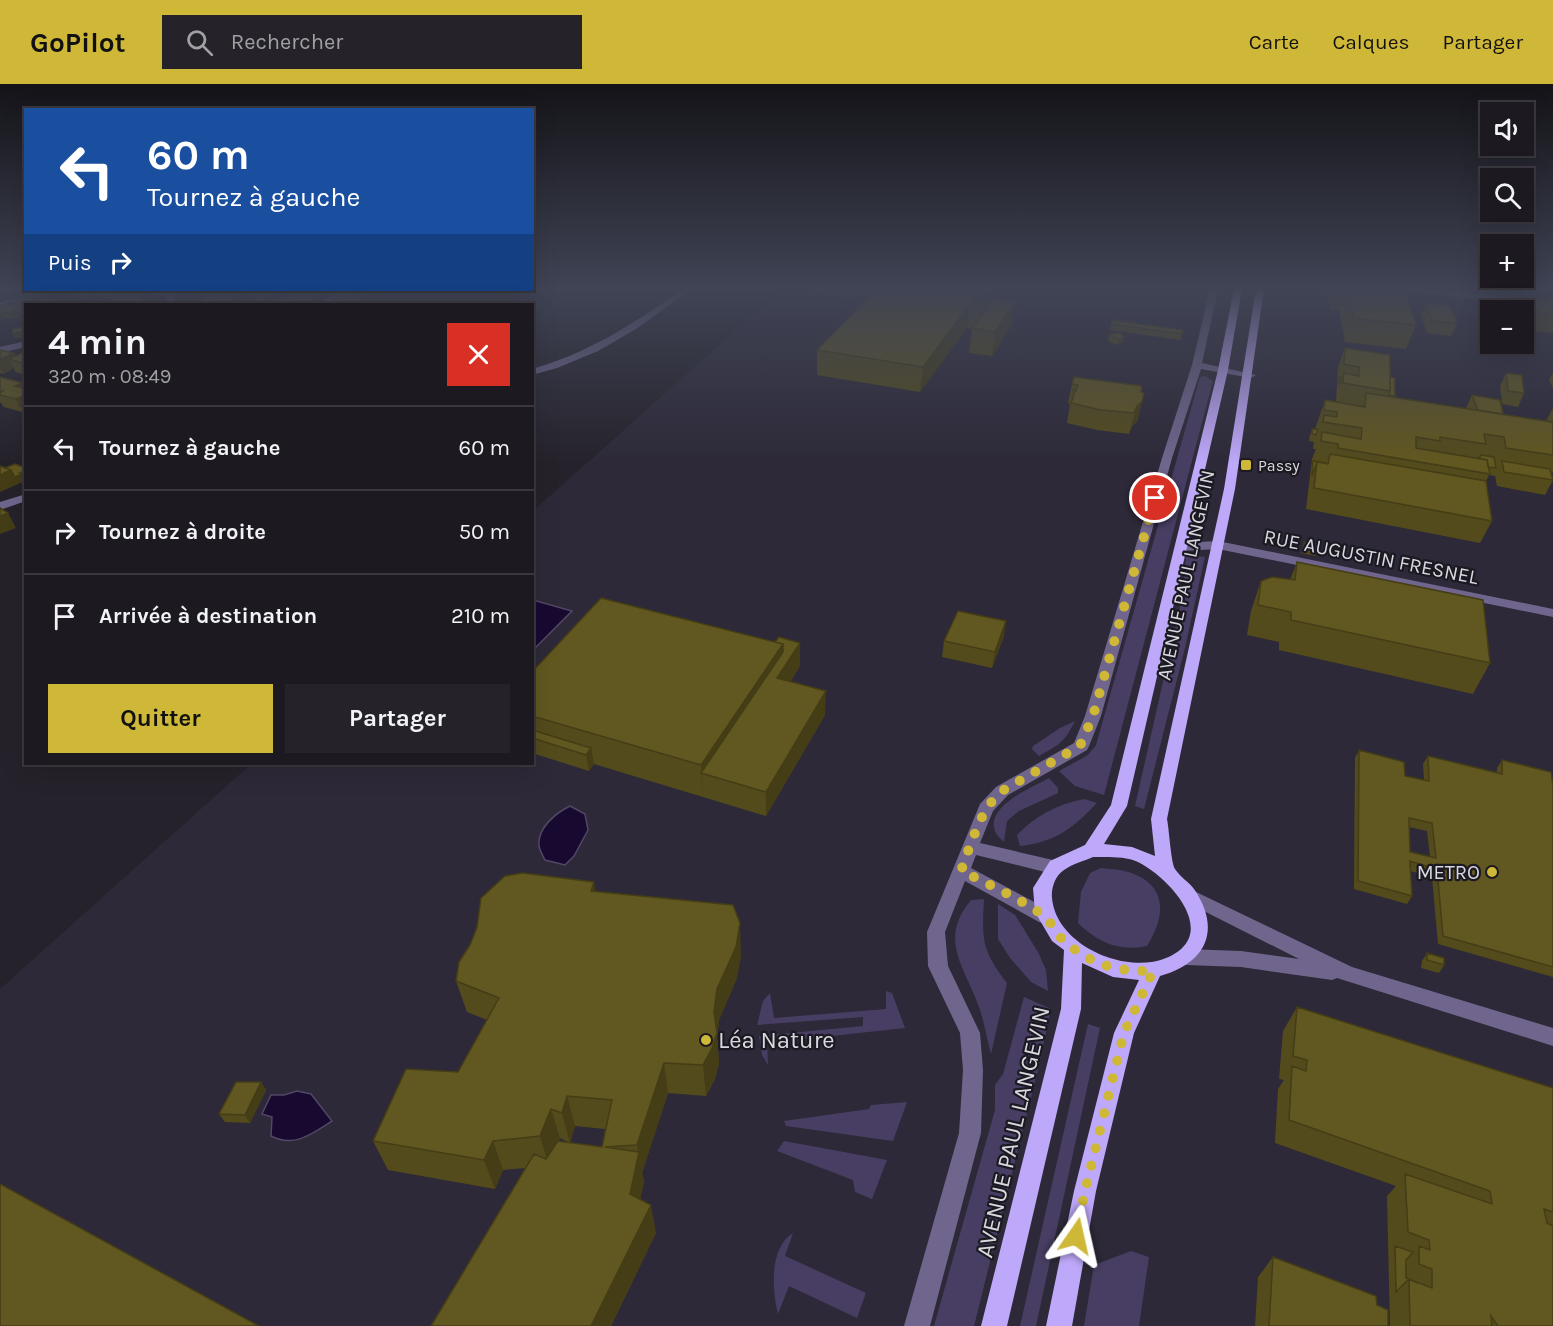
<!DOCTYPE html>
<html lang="fr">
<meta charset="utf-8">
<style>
:root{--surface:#1c1a20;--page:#252329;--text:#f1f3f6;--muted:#a0a1a5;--line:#3a383e;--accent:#cfb837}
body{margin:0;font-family:Karla,sans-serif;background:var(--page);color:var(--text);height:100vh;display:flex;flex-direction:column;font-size:22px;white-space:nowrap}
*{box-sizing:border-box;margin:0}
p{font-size:20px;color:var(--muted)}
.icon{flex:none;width:33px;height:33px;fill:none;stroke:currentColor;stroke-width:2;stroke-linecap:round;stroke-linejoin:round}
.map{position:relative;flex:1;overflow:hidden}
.details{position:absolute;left:24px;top:219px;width:510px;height:462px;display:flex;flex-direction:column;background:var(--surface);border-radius:0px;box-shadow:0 6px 24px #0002,0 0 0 2px var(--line)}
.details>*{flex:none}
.banner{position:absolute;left:24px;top:24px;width:510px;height:183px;border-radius:0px;box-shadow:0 6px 24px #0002,0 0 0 2px var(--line);background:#1a4fa0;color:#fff;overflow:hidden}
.controls{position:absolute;left:1480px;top:18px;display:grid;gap:12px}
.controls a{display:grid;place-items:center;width:54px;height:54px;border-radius:0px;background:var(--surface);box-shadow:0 6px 24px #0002,0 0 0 2px var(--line);font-size:30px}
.pin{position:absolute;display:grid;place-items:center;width:51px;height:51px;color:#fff;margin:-26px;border:3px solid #fff;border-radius:50%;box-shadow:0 2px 6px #0007}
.me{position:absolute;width:66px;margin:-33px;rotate:11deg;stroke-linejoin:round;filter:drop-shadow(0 0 4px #0008)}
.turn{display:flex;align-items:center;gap:21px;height:126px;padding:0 24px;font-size:27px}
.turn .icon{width:78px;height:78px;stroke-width:2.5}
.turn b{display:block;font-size:42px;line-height:51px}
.then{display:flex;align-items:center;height:57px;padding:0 24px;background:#0003;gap:12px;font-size:22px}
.round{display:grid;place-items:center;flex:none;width:63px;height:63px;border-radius:0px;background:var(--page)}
.overview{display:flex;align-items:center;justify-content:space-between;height:102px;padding:0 24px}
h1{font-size:36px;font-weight:700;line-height:45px}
.cta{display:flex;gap:12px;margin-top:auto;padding:12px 24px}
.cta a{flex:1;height:69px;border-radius:0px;background:var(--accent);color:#111;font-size:24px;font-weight:700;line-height:69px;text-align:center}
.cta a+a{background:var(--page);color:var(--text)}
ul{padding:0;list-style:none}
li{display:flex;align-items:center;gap:18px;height:84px;padding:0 24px;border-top:2px solid var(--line)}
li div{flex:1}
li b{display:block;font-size:22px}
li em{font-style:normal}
header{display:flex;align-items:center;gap:36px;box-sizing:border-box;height:84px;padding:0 30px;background:var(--accent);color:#111}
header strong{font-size:28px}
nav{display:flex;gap:33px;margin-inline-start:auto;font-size:21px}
.search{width:420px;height:54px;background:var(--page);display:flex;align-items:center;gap:15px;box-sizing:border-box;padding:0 21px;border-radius:0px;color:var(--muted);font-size:22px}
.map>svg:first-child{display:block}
</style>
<header>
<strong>GoPilot</strong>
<div class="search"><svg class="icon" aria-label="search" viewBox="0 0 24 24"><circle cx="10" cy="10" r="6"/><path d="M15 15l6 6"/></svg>Rechercher</div>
<nav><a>Carte</a><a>Calques</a><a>Partager</a></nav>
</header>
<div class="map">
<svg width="1553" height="1242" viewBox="0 0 1553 1242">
<rect width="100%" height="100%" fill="#25222b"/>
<path fill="#2d2938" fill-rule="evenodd" d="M782,205H1553V1242H0V905L251,680H532L533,427ZM1491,226H1524V260H1491Z"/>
<path fill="#483e63" d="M1205,292L1213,297L1104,711L1075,702L1059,687L1088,671L1096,661L1200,293Z
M1186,471L1205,473L1185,564L1144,725L1135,722L1183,509Z
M1075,637C1064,659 1060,660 1039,672L1032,665L1033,662L1060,644Z
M1049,694L1058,704V709L1019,727L1007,737L1004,758C1001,755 996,751 995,747C985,722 1033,703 1049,694Z
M1084,715L1097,719C1073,744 1056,758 1020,762L1017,751C1035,732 1058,720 1084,715Z
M1101,784C1109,785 1120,785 1128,788C1168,800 1166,832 1147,862C1119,868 1097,858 1078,839L1081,808L1090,789Z
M984,815C982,856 981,865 1007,899L991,970C987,956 985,942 981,929C968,886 936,858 971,816Z
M998,820L1015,831L1038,868L1046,886L1048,907L1031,898L1010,874L998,855Z
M886,907L892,909L905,944L767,959L768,981L762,971L759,952L863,942V933L757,941L763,917L770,909L774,934L886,925Z
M1024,913L1051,925L1039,981L974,1242H934L995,1026V1001L1003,990Z
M1088,940L1100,944L1036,1242H1020Z
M907,1018L893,1057L786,1042L784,1037L869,1025L871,1021Z
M784,1057L887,1076L872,1115L855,1108L853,1096L777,1067Z
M793,1149L785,1172L866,1209L857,1234L789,1202L778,1230C772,1206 769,1164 793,1149Z
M1131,1167L1149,1173L1139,1242H1084L1094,1181Z"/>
<path fill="#180931" stroke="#524765" stroke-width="1.5" d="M533,516L572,527L533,566L532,516Z
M570,722L585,730L588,746L574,772L565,781L545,776C543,772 540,767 539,762C537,744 556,729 570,722Z
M297,1007L311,1010L332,1037C312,1050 294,1064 271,1052L272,1033L262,1030L271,1011H284Z"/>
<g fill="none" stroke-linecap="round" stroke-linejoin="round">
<path fill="#70668d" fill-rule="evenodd" d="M683,205H692L636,245L598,267L557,284L532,291V285C589,269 636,238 683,205Z
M1210,205H1218L1202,279L1256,291L1251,294L1201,285L1172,374L1101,632L1089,662L1087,666L1008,711L993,727L980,759L1053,776L1059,778L1062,783L1059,788L1053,790L976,771L971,784L1053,828L1055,833L1053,838L1046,840L1039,838L965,797L945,848L948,882L980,949L983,986L981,1049L930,1242H904L959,1049L963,986L960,949L928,882L927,848L980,720L996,703L1074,659L1085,632L1162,374L1192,281Z
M1398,205H1426L1553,217V223L1402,207Z
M32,206H42L0,225V219Z
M141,206L172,208L177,220H169L166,212Z
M340,206H349L327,220H318Z
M26,257V263L0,269V263Z
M26,410V417L0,426V418Z
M1218,457L1553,525V533L1218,465L1181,467L1175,463L1181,459Z
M1192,806L1352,883L1553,944V962L1337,894L1332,896L1241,883L1186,881L1179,879L1176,873L1179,867L1186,865L1241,867L1299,875L1186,818L1183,813L1186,808Z"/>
<path fill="#bea8f9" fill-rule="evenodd" d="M1234,205H1242L1228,286L1127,722L1104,760L1132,763L1155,772L1151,735L1224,405L1256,205H1264L1235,405L1167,735C1169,744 1171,779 1175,785C1180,793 1189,798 1194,805C1222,846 1206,879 1160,892L1134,949L1096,1107L1072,1242H1046L1074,1107L1114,949L1139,896L1113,893L1082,879L1081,925L1007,1242H981L1061,925L1064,866L1052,857L1035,828L1033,804L1050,777L1085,761L1111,721L1218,286ZM1093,773C1108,773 1125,772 1138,778C1170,794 1222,851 1166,874C1125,891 1056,861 1052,814C1051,804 1055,792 1064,786C1072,780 1084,777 1093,773Z"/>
</g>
<path fill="#534b1c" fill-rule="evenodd" d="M815,205H862L854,214L814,208Z
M877,205H990L988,207H984L982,218L990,219L1015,218L1011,242L992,272L969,269L972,245L967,244L920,308L817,291V266Z
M1329,205H1405L1416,241L1406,265L1345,258L1339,226L1330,225L1327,211Z
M58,206H136L142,216L123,217L97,213L90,216L79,214L77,210L59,208Z
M204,206H235L238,215L224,218L206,213Z
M328,207L307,218L303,217L304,220H271L292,213L291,210Z
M376,207L361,216H355L356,220H326L345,214L343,209Z
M1512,212L1553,216V249L1524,246V226H1506Z
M11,213L53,217L45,220H26V227H24L26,230L13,235L4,234L0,236V237V222L14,219Z
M1426,219L1457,239L1451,252L1427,249L1421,231Z
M1111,240L1183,246L1180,256L1110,246Z
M1109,251L1124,253L1122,259L1117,261L1108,257Z
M1345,264L1390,293L1395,312L1394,314L1466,324L1472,311L1503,330L1546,337L1553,324V388L1551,391L1553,396L1545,411L1497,402L1495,392L1489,391L1486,397L1492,437L1480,459L1306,425L1312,375L1316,365H1313L1314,358L1309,357L1310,351L1312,345H1315L1325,316L1336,318L1338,283Z
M0,266L16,272L26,268V291L15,288L14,284L3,290L0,289Z
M1506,289L1524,309L1518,323L1502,320L1500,302Z
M1553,289V304L1549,296Z
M0,293L26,303V329L4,323L1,319L0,318Z
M1072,300L1144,309L1137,338L1132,342L1129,350L1097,346L1067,339L1070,320L1068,319Z
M1304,458L1317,465L1315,472L1301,469Z
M1297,478L1490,579L1473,610L1279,566V558L1247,551L1251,527L1261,497L1290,496Z
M1004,552L992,584L942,573L944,557Z
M775,558L800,559V582L790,598L825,631L766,732L594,680L589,687L532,669V588Z
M1359,666L1405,692L1424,696L1423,680L1428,672L1497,688V684L1502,676L1553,702V893L1438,860L1432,793L1410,787L1412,812L1407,820L1354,805L1355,674ZM1409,743L1427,747L1430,773L1410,768Z
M595,807L741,871L737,894L719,936L717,953L719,979L715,995L706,1012L668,1009L642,1089L644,1097L640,1115L656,1149L611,1242H431L526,1084L503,1086L495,1105L388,1086L373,1057L458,988L487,936L467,928L456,897ZM575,1042L605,1045L602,1063L559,1057L560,1054L570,1059Z
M1427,869L1444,881L1439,889L1421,884L1422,877Z
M1297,923L1553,1004V1242H1390L1387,1112L1396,1102L1275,1059L1278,1005L1284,996L1279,995L1283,947Z
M261,998L266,1006L250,1039L225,1038L219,1030Z
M1273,1173L1377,1221L1388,1242H1255L1258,1193Z"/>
<path fill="#443d16" d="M854,205H862L854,214Z
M981,205H984L982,222L971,216Z
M48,206L53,217L45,220H26L24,215Z
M134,206H136L138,211L125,217L122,211Z
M206,206H235L238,215L213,220L208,209Z
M318,206H328V207L307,218L305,212Z
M367,206H376V207L361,216L359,210Z
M94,207L97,213L90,216L88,210Z
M268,207L270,213L257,220H253L252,216Z
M302,214L304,220H292Z
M355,215L356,220H343Z
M1015,218L1011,242L992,272L995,248Z
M970,220L967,244L920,308L923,283Z
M23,221L26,226L24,227L26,230L13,235L10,229L17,223Z
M0,228H2L4,234L0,236V237Z
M26,247V254L15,255L12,249Z
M1124,253L1122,259L1117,261L1119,255Z
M14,269L19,278L9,275L14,284L3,290L0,284V275Z
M23,299L26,303V324L19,322L16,315L15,302Z
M1144,309L1137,338L1132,342L1129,350L1137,322Z
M11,386L20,389L26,387L25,397L0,408V391Z
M8,429L16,444L0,450V432Z
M1006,537L1004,552L992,584L995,568Z
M800,559V582L777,618L701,689L703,713L701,681L783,560Z
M826,607L825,631L766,732V708Z
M591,664L594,680L589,687L586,671Z
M594,798L599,830L591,807Z
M740,839L741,871L737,894L719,936L717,953L719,979L715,995L706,1012L703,981L714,928L717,905Z
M664,979L668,1009L642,1089L644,1097L636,1139L630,1110L638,1069L637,1061Z
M261,998L266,1006L250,1039L245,1031Z
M567,1012L575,1042L570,1059L562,1029Z
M551,1025L560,1054L549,1082L540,1052Z
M493,1057L503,1086L495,1105L484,1076Z
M651,1121L656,1149L611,1242H591Z"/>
<path fill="#615720" stroke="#443d16" stroke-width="1.5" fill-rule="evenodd" d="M877,205H981L972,217L990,219L994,215L1015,218L995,248L972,244L988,223L970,220L923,283L817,266Z
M1347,205H1405L1416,241L1354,234Z
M30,206H47L24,215L11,213Z
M84,206H134L122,211L94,207L88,210L76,208Z
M206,206H223L208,209Z
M300,206H318L305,212L291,210Z
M349,206H367L359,210L343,209Z
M268,207L252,216L249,210Z
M140,210L142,220H124L123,213Z
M220,211L224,220H202V214Z
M287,212L302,214L292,220H271Z
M1512,212L1553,216V230L1520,226Z
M340,213L355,215L343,220H326Z
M9,219L23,221L17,223L23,224L10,229L2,228H0V222Z
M317,219L332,220H315Z
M1426,219L1450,222L1457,239L1432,237Z
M1113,236L1183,246L1182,250L1111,240Z
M26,242V247L12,249L13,245Z
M1115,249L1121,250L1124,253L1119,255L1109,251Z
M1345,264L1390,271V307L1343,299L1344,289L1359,292V283L1344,280Z
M0,266L14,269L0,275Z
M24,268H26V280L9,275Z
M1506,289L1522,291L1524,309L1508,307Z
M0,293L23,299L15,302L26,305V311L16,315L0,311V309L3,307H0Z
M1074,293L1142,302L1141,308L1144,309L1142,318L1137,322L1134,329L1101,326L1071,319L1074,311L1073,306L1076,307L1078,301L1072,300Z
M1339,293H1342L1339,302Z
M1390,293L1395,294V312L1389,311L1390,307Z
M1366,309L1552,338L1553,342V371L1506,364L1504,353L1484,350L1486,360L1440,353V357L1416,353V364L1487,376L1490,390L1338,364V360L1321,357L1322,348L1361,355L1362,344L1323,338L1324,331L1337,333V328L1324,326L1325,316L1365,323Z
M1472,311L1500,316L1503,330L1478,326Z
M26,319V324L19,322Z
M1312,345H1318L1316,351L1312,350Z
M1330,370L1486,397L1492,437L1314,404L1317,378L1328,380Z
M1481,371L1494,373L1496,384L1488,383L1487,376L1479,374Z
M1313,377L1326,379L1317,378L1312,392Z
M1502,377L1550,385L1553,396L1504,388Z
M15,380L26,384V387L20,389L22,390L15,393L11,386L5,384Z
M0,382L11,386L0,391Z
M0,424L8,429L0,432Z
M1304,458L1318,461L1317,465L1304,462Z
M1297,478L1483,516L1490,579L1291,536V528L1258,521L1261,497L1272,493L1295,496Z
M601,514L783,560L701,681L532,632V588Z
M958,527L1006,537L995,568L944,557Z
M779,553L800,559L777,594L826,607L766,708L701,689L783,568V560L775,558Z
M532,646L591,664L586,671L532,654Z
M1359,666L1404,678L1405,692L1429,697L1428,672L1502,690V676L1551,688L1553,702V883L1443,852L1437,785L1410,777L1412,812L1358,797ZM1409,734L1432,739L1436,774L1410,768Z
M522,789L594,798L591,807L733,821L740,839L736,863L717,905L714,928L717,949L712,964L703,981L664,979L637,1061L605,1063L639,1068L630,1110L651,1121L591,1242H431L534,1070L546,1075L558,1057L602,1063L612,1016L567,1012L562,1029L551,1025L540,1052L493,1057L484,1076L373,1057L406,985L458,988L499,914L456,897L459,878L470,861L477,843L481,814L505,792Z
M1427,869L1444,874V881L1427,876Z
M1297,923L1553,1004V1128L1544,1125L1547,1139L1553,1142V1242H1498L1491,1232L1492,1242H1410L1409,1195L1432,1204V1185L1419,1180V1162L1430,1166L1429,1156L1408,1148L1405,1090L1492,1120L1490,1107L1289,1036L1292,982L1306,987L1307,976L1293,972Z
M236,998H261L245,1031L219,1030Z
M0,1100L259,1242H0Z
M1395,1162L1413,1168L1406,1176V1194L1418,1199L1409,1195L1396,1208Z
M1273,1173L1376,1212L1377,1221L1388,1226V1242H1269Z"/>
<linearGradient id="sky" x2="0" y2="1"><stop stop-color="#141318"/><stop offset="0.54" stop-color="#404455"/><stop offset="1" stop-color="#404455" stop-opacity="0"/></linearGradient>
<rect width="1553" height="379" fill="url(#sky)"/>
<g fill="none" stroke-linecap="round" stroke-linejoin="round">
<path stroke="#cfb837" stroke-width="10" stroke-dasharray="0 18" d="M1076,1152L1085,1107L1124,949L1153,887C1115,888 1088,880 1060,853C1053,847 1051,836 1043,831C1018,814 989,800 961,787L972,756L986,724L1002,707L1080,662L1093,632L1155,414"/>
</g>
<g fill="#cfb837" stroke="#1b1922" stroke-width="2">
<rect x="1240" y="375" width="12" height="12" rx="3"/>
<circle cx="1492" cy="788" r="6"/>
<circle cx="706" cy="956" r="6"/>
</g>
<g text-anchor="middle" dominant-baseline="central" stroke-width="4.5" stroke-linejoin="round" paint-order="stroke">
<g font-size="16" fill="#d9d8de" stroke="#1b1922" text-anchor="start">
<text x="1258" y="381">Passy</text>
</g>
<g font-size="20" fill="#d9d8de" stroke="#1b1922">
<text transform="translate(1371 473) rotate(11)">RUE AUGUSTIN FRESNEL</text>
<text transform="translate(1186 491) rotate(-78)">AVENUE PAUL LANGEVIN</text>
</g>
<g font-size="20" fill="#d9d8de" stroke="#1b1922" text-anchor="end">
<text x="1480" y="788">METRO</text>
</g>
<g font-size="24" fill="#d9d8de" stroke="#1b1922" text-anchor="start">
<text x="718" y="956">Léa Nature</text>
</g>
<g font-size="24" fill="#d9d8de" stroke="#1b1922">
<text transform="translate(1013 1048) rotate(-77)">AVENUE PAUL LANGEVIN</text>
</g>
</g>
</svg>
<div class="controls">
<a><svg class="icon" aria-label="sound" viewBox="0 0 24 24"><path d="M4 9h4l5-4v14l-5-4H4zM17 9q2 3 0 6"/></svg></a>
<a><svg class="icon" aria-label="search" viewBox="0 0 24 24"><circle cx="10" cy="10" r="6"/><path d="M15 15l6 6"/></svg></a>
<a>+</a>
<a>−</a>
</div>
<div class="pin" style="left:1155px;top:414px;background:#d93025"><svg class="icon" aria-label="arrive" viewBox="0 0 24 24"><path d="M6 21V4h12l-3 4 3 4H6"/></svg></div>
<svg class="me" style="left:1076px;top:1152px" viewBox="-20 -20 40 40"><path d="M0-17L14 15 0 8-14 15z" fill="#cfb837" stroke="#fff" stroke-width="4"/></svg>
<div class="banner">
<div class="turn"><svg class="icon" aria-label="left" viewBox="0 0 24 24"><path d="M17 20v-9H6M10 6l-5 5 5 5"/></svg><div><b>60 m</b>Tournez à gauche</div></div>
<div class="then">Puis<svg class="icon" aria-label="right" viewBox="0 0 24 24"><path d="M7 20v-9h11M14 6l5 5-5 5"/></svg></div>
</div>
<section class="details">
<div class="overview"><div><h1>4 min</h1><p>320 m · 08:49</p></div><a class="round" style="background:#d93025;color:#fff"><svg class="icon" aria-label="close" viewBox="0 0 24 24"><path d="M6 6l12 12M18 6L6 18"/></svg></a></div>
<ul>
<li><svg class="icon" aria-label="left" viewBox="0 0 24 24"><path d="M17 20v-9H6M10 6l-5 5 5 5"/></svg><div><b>Tournez à gauche</b></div><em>60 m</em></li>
<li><svg class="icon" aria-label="right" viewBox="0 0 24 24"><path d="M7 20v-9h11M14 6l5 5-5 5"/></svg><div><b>Tournez à droite</b></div><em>50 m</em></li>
<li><svg class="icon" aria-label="arrive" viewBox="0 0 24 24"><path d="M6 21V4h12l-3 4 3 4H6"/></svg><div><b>Arrivée à destination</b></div><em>210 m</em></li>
</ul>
<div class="cta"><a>Quitter</a><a>Partager</a></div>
</section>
</div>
